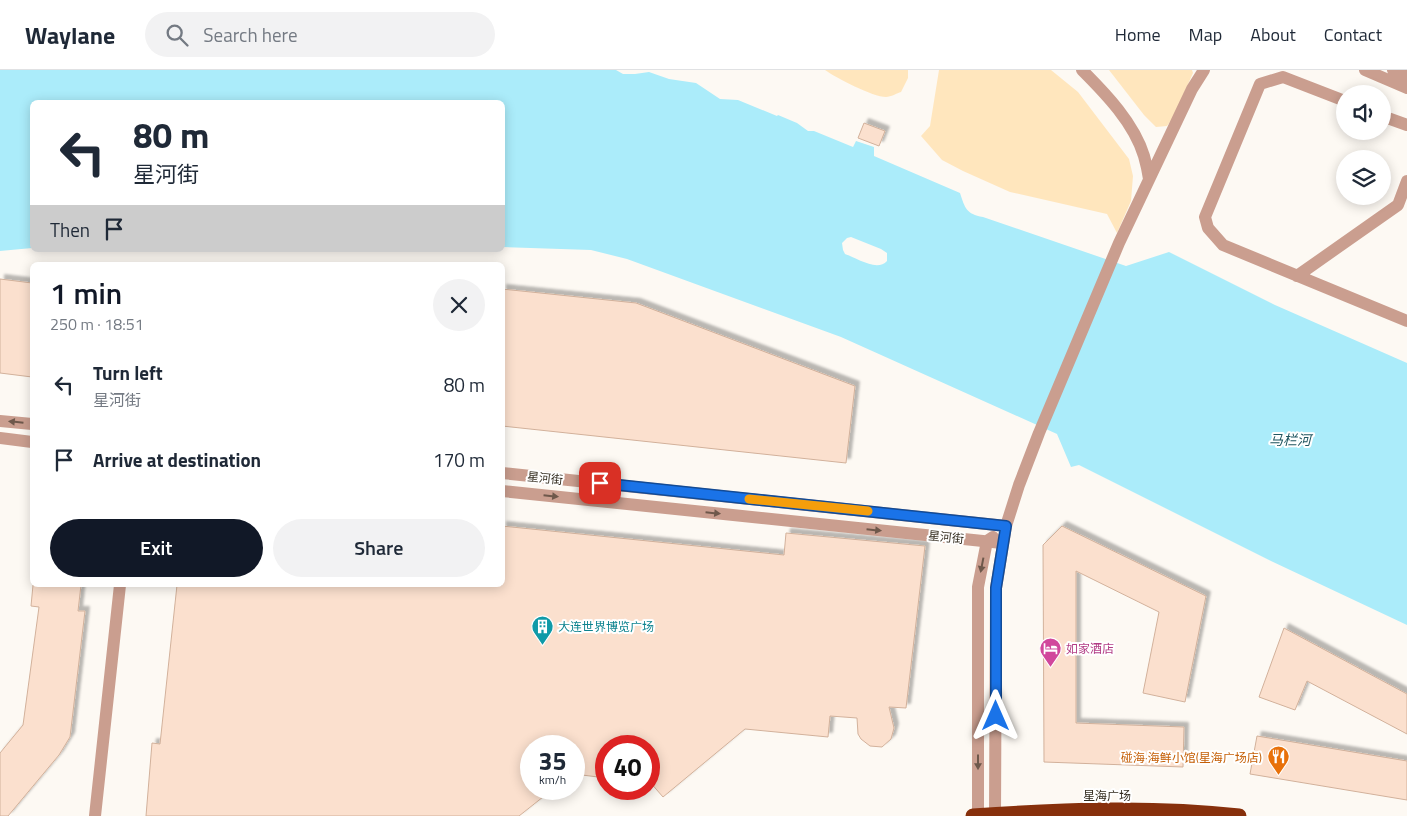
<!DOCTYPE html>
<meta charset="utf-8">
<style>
:root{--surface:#fff;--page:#f2f2f3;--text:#1f2937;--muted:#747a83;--line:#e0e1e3;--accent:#111827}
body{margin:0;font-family:"Titillium Web","Noto Sans SC",sans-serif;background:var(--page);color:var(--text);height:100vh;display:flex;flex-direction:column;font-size:19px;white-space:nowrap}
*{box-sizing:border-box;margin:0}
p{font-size:16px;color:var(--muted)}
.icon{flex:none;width:28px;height:28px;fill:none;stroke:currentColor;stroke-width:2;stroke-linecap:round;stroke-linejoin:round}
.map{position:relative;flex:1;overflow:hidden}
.panel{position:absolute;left:30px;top:192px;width:475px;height:325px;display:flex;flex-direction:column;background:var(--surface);border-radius:8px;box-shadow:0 2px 12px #0003}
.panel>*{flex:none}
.top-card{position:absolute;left:30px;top:30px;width:475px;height:152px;border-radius:8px;box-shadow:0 2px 12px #0003;background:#fff;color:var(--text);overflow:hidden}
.tools{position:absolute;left:1336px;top:15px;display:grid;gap:10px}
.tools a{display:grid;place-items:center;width:55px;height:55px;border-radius:50%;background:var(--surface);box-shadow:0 2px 12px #0003;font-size:25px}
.speed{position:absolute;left:520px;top:665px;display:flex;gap:10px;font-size:25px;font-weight:700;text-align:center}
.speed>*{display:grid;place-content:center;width:65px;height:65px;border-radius:50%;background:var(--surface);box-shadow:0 2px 12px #0003;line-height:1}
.speed small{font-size:12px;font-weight:400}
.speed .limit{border:8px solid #d22;background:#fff;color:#111}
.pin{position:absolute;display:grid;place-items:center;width:42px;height:42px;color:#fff;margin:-21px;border-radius:10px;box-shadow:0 2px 8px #0006}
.me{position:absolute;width:55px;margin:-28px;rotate:0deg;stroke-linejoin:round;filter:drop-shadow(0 0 4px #0008)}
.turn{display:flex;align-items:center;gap:18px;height:105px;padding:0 20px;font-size:22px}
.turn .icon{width:65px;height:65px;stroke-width:2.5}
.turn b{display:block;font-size:35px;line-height:42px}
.then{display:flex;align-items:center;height:48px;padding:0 20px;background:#0003;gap:10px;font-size:19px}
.round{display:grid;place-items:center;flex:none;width:52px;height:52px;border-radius:26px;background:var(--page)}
.overview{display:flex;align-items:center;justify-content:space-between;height:85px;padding:0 20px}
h1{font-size:30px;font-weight:600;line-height:38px;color:var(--accent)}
.action{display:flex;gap:10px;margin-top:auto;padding:10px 20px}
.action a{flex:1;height:58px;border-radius:30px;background:var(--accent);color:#fff;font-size:20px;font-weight:600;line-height:58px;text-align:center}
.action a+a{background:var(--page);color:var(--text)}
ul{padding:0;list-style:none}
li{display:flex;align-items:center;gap:15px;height:75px;padding:0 20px}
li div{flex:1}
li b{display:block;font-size:19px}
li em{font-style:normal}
header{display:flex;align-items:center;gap:30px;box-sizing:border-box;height:70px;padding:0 25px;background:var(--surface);border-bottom:1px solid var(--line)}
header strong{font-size:24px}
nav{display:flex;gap:28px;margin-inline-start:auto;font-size:18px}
.search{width:350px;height:45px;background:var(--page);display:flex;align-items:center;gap:12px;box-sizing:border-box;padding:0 18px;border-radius:28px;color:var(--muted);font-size:19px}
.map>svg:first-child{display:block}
</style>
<header>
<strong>Waylane</strong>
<div class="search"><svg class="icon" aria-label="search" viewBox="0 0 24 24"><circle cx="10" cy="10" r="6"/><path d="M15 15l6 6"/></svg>Search here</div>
<nav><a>Home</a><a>Map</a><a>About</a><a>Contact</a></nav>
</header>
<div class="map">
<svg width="1407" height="746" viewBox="0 0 1407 746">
<defs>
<filter id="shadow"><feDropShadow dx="4.5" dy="-4.5" stdDeviation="1" flood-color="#0004"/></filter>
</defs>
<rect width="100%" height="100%" fill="#fdf9f3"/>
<path fill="#ffe6bd" d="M825,0H908V8L901,22C897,23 891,27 886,27C873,27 836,8 825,0Z
M939,0H1051L1078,22L1129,89L1133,106L1131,131L1117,163L1107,144L1010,122L963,101L942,90L921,66L930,56Z
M1109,0H1192L1193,3L1173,48L1167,56L1156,57L1144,45Z"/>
<path fill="#abecfa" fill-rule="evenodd" d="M0,0H616L623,4H635L649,2L669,9L696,13L720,29L738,30L777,46L778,45L797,53L808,61H814L853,77L856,71L874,77V86L960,123C965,138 966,144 983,147L1126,196L1169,182L1275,235L1407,293V555L1271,491L1079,395L1071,397L1057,364L841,267L627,189L591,180L503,177L502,32H32V178L0,181ZM851,167L881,179L887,183V191C877,202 857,188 845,184L843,180L842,173L847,168Z"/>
<path fill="#fbe0ce" stroke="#d2b19b" filter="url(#shadow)" d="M864,53L885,61L879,76L858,68Z
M0,209L32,213V307L0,303Z
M502,219L636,233L855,316L846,393L502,356Z
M502,456L784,485L786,463L925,476L906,638L889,637L894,658L891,669L882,677L870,676L861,669L858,664L857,648L830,646L828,667L745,659L663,727L649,711V676H606V708L574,704V676H531V719H553L519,746H146L152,673L160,674L177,515H502Z
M1062,456L1206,526L1185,632L1143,623L1159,542L1076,501V653L1184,657L1183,697L1044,692L1043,475Z
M33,515H81L78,541H85L70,667L59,685L8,746H0V683L23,655L39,537L31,536Z
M1284,558L1407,624V664L1307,611L1295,640L1259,627Z
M1257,666L1407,691V730L1250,704Z"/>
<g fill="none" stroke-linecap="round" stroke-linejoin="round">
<path stroke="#ca9e8f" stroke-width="12" d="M1082,0C1106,24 1134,53 1144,86C1146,93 1148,102 1149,109
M1365,0L1407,18
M1393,0L1407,6
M1345,31L1283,7L1260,14L1205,147L1208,158L1223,175L1407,251
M1382,46L1407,55
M1297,206L1398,135L1407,111
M0,351L32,354
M0,368L32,372
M502,403L1006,456
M502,421L1002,473
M95,746L120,515
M978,746V517L987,471L993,467
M995,746L996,518L1006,456L1019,415L1039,363L1119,173L1192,19L1204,0"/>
<path stroke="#87300c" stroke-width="15" d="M973,746C1062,740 1151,736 1239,746"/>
</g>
<defs><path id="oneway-solid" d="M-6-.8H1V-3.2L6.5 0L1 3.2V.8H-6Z" transform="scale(1.25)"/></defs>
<g fill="#6e584b">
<use href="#oneway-solid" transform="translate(16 352) rotate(-174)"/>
<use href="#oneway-solid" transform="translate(551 426) rotate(6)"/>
<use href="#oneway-solid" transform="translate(713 443) rotate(6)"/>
<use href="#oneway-solid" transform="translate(874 460) rotate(6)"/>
<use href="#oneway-solid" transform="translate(982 495) rotate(101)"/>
<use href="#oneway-solid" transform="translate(978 692) rotate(90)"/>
</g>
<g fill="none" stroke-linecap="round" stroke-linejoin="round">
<defs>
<path id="route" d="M600,413L1006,456L996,518V646"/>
</defs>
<use href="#route" stroke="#114b97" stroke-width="12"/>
<use href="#route" stroke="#1a73e8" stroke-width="9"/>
<path stroke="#f59e0b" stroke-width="9" d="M749,429L868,441"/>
</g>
<defs>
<symbol id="building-pin" viewBox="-11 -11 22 30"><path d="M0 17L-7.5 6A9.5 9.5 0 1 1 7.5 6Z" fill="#0f9aa8" stroke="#fff"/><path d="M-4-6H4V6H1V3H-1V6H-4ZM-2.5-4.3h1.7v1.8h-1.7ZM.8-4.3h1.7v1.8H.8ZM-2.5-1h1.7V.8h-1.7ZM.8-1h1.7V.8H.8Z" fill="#fff"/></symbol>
<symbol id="hotel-pin" viewBox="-11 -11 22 30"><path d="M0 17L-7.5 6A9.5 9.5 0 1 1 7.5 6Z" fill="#d1479c" stroke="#fff"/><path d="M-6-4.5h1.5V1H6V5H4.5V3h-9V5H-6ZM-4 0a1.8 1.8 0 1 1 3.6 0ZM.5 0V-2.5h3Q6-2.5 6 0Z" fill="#fff"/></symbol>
<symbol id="restaurant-pin" viewBox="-11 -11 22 30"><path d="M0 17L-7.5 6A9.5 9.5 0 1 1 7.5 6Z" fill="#e8710a" stroke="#fff"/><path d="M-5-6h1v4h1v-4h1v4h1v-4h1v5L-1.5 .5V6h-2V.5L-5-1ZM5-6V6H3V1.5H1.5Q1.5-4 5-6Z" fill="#fff"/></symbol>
</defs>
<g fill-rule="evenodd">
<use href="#building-pin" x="530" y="544" width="25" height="34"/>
<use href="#hotel-pin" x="1038" y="566" width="25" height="34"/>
<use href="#restaurant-pin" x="1266" y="674" width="25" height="34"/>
</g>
<g text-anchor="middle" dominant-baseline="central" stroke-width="4" stroke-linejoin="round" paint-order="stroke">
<g font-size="12" fill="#312a1d" stroke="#fff">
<text transform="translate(545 408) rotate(6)">星河街</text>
<text transform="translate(946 467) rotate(6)">星河街</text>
<text x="1107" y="725">星海广场</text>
</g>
<g font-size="12" fill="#0d838f" stroke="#fff" text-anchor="start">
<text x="558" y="556">大连世界博览广场</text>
</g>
<g font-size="12" fill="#b23c85" stroke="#fff" text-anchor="start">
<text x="1066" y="578">如家酒店</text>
</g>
<g font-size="12" fill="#c56008" stroke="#fff" text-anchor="end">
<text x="1262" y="687">碰海·海鲜小馆(星海广场店)</text>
</g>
<g font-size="14" font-style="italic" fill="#205661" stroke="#fff">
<text x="1290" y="369">马栏河</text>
</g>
</g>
</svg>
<div class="tools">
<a><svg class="icon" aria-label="sound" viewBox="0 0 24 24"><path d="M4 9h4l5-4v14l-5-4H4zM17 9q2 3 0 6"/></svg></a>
<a><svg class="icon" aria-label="layers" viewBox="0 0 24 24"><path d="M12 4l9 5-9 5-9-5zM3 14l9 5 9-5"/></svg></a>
</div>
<div class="speed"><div>35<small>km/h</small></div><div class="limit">40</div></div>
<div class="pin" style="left:600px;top:413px;background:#d93025"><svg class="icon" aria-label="arrive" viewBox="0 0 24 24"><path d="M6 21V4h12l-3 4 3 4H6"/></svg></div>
<svg class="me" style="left:996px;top:646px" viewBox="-20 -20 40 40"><path d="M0-17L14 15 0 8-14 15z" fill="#1a73e8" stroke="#fff" stroke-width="4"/></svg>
<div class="top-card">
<div class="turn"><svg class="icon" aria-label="left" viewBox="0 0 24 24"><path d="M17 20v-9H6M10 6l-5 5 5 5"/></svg><div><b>80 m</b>星河街</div></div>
<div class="then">Then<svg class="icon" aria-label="arrive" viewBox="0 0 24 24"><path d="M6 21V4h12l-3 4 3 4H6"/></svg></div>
</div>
<section class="panel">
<div class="overview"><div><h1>1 min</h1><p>250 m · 18:51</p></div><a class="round"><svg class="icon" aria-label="close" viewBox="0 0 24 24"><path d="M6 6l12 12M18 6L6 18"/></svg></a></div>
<ul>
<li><svg class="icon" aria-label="left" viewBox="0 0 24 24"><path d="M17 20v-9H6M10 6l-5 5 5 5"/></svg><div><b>Turn left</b><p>星河街</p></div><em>80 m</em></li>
<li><svg class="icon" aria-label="arrive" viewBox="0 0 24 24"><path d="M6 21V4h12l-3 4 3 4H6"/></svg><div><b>Arrive at destination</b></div><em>170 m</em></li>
</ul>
<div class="action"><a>Exit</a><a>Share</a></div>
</section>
</div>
